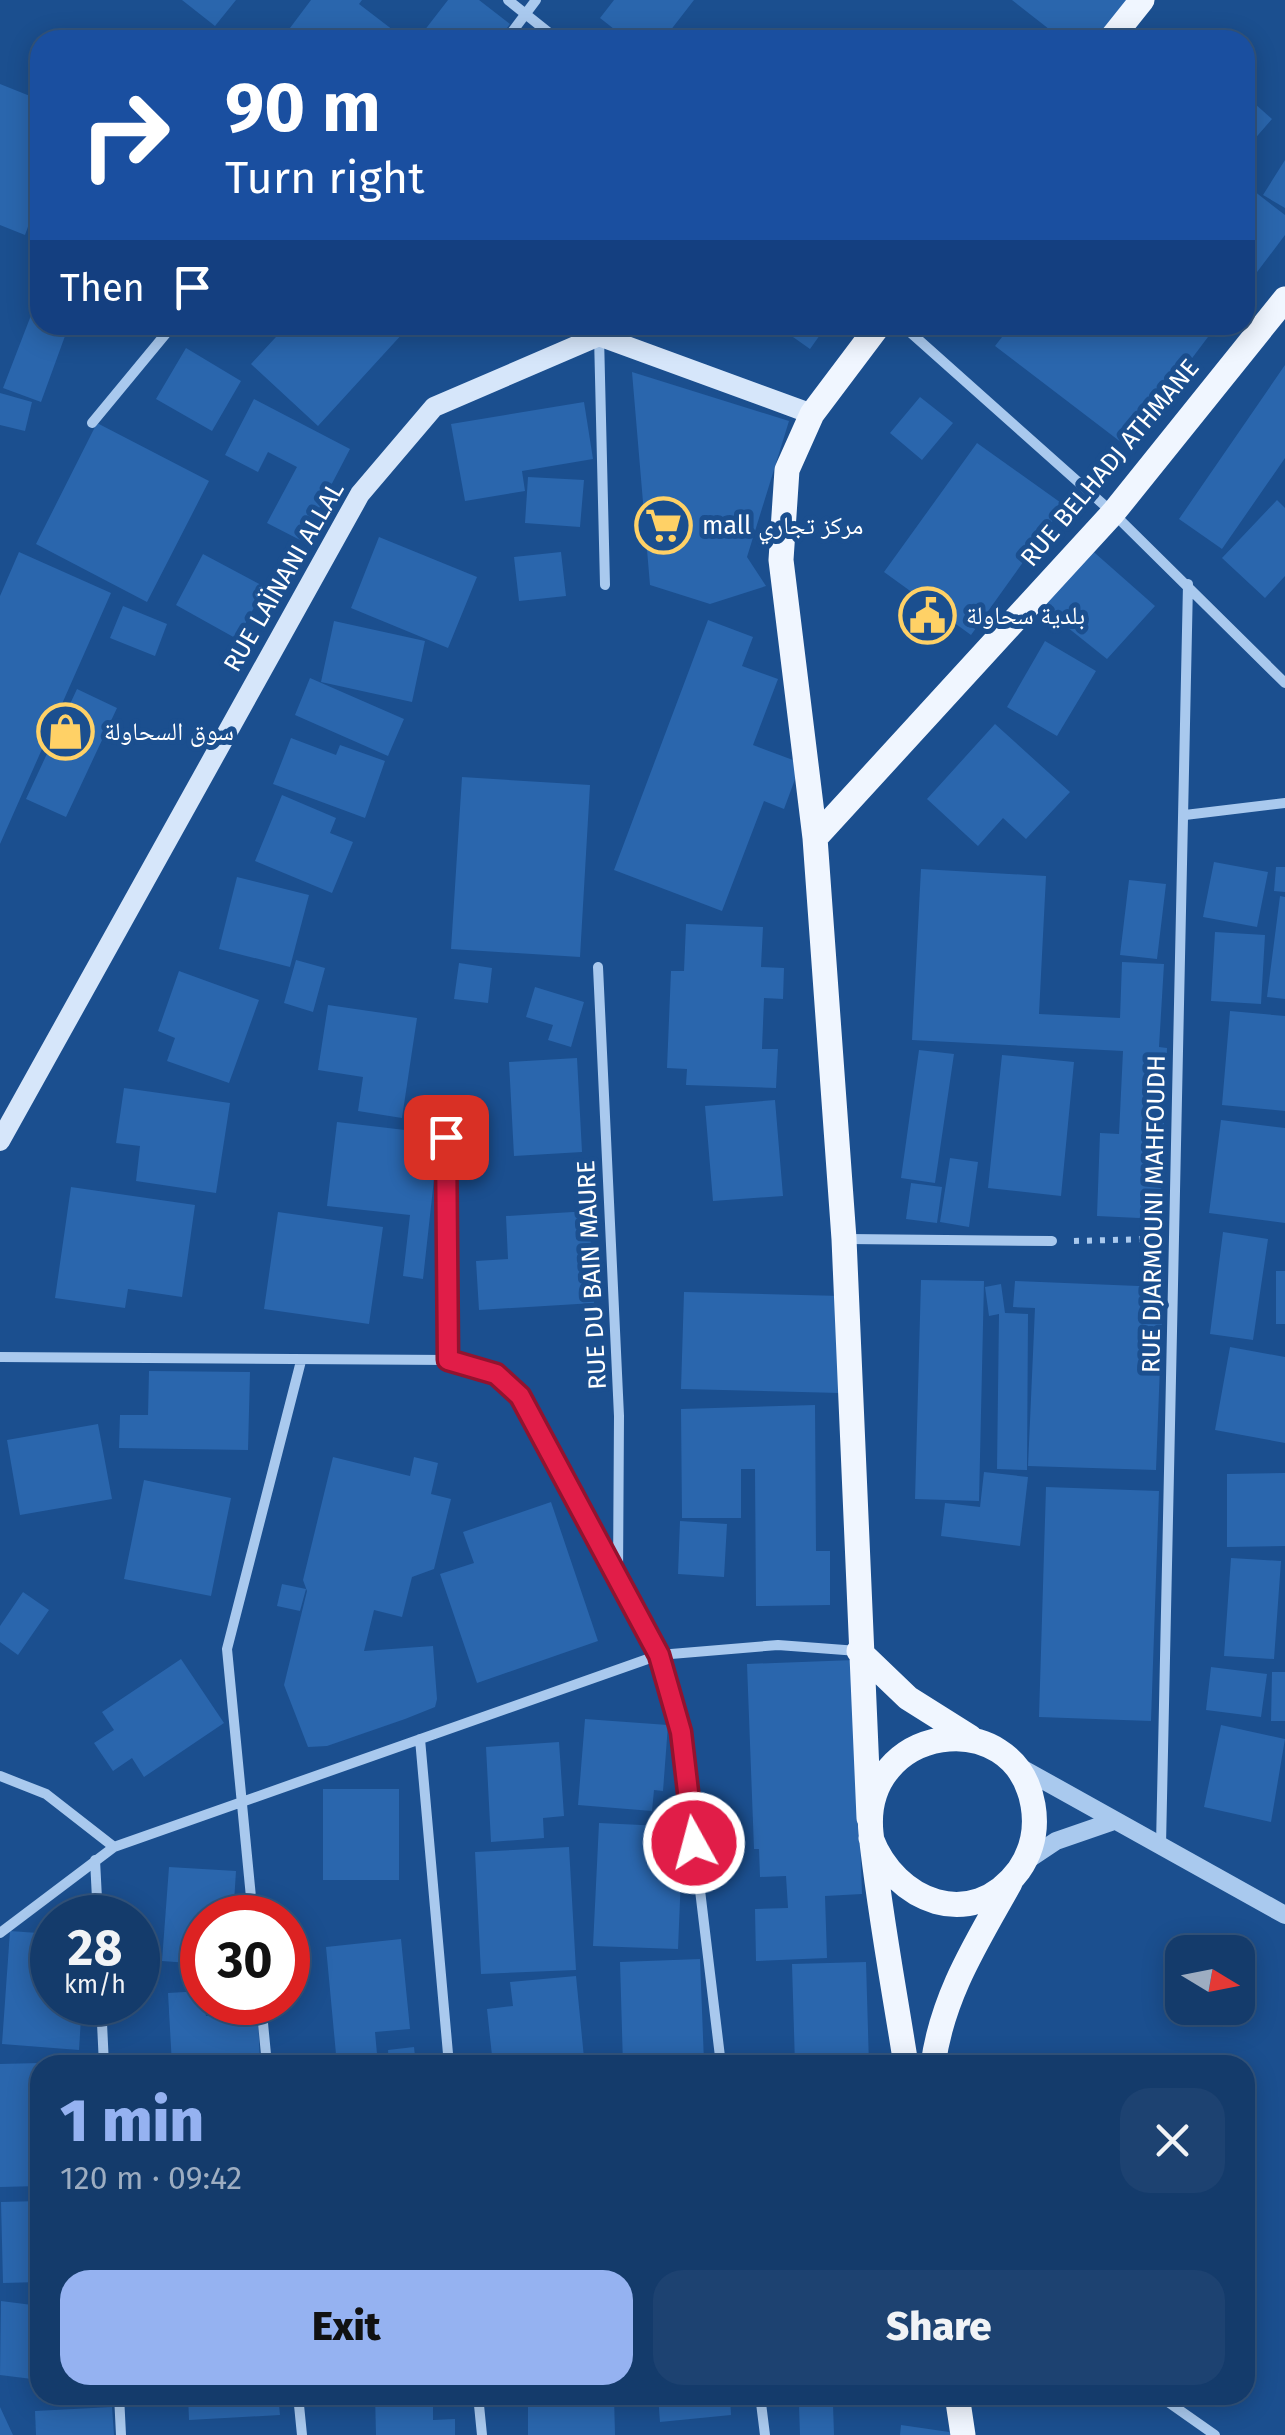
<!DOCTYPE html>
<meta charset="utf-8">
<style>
:root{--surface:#143b6b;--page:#1d4271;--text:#f1f3f6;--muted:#9dadc1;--line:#33557e;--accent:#95b2f1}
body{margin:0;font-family:"Fira Sans","Noto Naskh Arabic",sans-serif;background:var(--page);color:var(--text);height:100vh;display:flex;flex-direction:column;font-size:38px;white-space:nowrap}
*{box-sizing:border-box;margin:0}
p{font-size:32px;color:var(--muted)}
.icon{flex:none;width:55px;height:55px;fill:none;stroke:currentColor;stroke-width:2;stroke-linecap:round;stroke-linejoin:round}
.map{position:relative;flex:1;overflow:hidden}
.details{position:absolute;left:30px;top:2055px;width:1225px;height:350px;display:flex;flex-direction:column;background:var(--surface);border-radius:30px;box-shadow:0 5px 25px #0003,0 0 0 2px var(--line)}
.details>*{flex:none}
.guide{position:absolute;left:30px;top:30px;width:1225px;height:305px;border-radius:30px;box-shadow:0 5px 25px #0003,0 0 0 2px var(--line);background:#1a4fa0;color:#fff;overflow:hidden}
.needle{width:65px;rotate:100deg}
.fabs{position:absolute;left:1165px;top:1935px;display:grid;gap:20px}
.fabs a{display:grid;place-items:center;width:90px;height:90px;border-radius:20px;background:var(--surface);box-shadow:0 5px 25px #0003,0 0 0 2px var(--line);font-size:50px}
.speed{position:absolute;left:30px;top:1895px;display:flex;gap:20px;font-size:50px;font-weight:700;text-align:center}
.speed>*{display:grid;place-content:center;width:130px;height:130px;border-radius:50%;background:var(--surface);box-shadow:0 5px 25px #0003,0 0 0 2px var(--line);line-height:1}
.speed small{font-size:25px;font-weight:400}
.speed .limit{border:15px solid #d22;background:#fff;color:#111}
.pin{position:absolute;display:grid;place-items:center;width:85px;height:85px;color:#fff;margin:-42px;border-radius:20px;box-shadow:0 5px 15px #0006}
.me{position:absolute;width:110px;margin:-55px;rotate:353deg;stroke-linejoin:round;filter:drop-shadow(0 0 8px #0008)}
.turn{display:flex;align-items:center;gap:35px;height:210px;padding:0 30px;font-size:45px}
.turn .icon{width:130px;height:130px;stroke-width:2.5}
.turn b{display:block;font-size:70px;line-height:85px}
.then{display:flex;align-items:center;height:95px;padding:0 30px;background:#0003;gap:20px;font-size:38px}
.round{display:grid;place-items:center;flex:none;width:105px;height:105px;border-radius:30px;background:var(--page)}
.head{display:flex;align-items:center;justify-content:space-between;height:170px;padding:0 30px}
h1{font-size:60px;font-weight:800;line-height:75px;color:var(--accent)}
.action{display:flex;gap:20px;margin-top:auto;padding:20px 30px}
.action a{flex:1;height:115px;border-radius:30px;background:var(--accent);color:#111;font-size:40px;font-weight:800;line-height:115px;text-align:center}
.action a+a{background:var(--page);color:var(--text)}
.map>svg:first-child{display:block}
</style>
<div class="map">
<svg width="1285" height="2435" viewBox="0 0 1285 2435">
<rect width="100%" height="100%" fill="#1b4f8f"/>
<path fill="#2a66ad" d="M182,0H236L215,26Z
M311,0H362L359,4L406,40H281Z
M448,0H479L510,24L498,40H417Z
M614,0H694L663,40H628L600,18Z
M1012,0H1133L1102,40H1063Z
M0,84L40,100V193L25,235L0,225Z
M1245,95L1272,119L1245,150Z
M1285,160V208L1263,195Z
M1245,184L1285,215V235L1245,288Z
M40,292V325H69L41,402L3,388Z
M287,325H397L404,332L318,426L251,364Z
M776,325H827L810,349Z
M1005,325H1217L1126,446L995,346L1009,328Z
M186,348L241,381L212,431L156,399Z
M1285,365V458L1222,549L1179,519Z
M632,372L789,421L747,557L766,586L710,604L650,585Z
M0,393L32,402L25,431L0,425Z
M920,397L953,423L922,460L890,433Z
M254,399L350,449L302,541L267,523L297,467L268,452L258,472L225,455Z
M584,402L593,459L522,471L525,491L465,501L451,424Z
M97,423L209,481L147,602L36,544Z
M977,443L1064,505L971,635L884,572Z
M528,477L584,480L580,527L525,523Z
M1277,500L1285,508V576L1265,598L1222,558Z
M379,537L477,577L448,648L351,608Z
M1087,546L1155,606L1107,659L1037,603Z
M19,552L111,593L0,844V596Z
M561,552L566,596L519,601L514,557Z
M203,554L265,587L237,639L176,605Z
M123,606L167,624L155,656L110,638Z
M708,620L753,637L742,666L778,679L753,745L801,763L784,809L764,801L722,911L614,870Z
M334,621L425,641L412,702L321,682Z
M1045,641L1096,671L1057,736L1007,707Z
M310,678L404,719L388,756L295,715Z
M77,689L117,708L66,817L26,799Z
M995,724L1070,792L1026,839L1003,818L978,846L927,799Z
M291,738L336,755L340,745L385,761L365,818L273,784Z
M462,777L590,785L580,957L451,949Z
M282,795L336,818L330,833L353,842L332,893L255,861Z
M1214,862L1268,872L1257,927L1203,917Z
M1276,867H1285V892L1274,891Z
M921,869L1046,876L1039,1014L1120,1018L1122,962L1164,964L1159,1047L1167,1048L1160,1219L1097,1216L1100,1133L1119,1134L1123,1051L912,1040Z
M237,877L309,895L290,967L219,949Z
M1129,880L1166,884L1157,959L1120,955Z
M1280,896L1285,897V999L1267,997Z
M686,924L763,927L761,967L784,968L783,999L764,998L762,1049H778L776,1088L686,1085L687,1069L667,1068L671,971H684Z
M1215,932L1265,935L1261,1004L1211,1001Z
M296,960L325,968L313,1012L284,1003Z
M459,963L492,968L488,1003L454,999Z
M179,971L259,1000L229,1083L167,1061L175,1038L158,1031Z
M535,987L584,1002L571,1047L548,1040L553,1025L526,1017Z
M328,1005L417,1018L402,1118L358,1111L363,1077L318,1070Z
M1230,1011L1285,1016V1111L1222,1105Z
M919,1050L954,1054L935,1183L901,1178Z
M1002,1055L1074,1062L1061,1196L988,1188Z
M577,1058L582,1152L514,1156L509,1062Z
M124,1088L230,1103L216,1193L136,1181L140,1146L116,1143Z
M775,1100L783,1196L713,1201L705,1106Z
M1221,1120L1285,1128V1223L1209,1213Z
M337,1122L439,1134L423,1279L403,1276L410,1215L327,1206Z
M950,1158L978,1162L969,1227L940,1222Z
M911,1183L942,1187L937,1223L906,1219Z
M71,1187L195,1205L182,1297L128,1289L125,1308L55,1298Z
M589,1211L594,1303L479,1310L476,1261L508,1259L506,1216Z
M278,1212L383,1227L369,1324L264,1309Z
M1223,1232L1268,1239L1253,1340L1210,1334Z
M1276,1271H1285V1324H1276Z
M921,1280L984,1281L979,1501L915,1499Z
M1015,1281L1163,1287L1156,1470L1028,1466L1035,1308L1013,1307Z
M1001,1284L1005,1313L1028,1314L1027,1470L997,1469L999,1314L989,1316L985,1287Z
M684,1292L842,1296L840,1393L681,1389Z
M1230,1347L1285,1357V1443L1215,1430Z
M149,1371L250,1372L248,1450L119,1448L120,1415H148Z
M815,1405L816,1551H830V1605L756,1606L755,1469H741V1518H682L681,1409Z
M98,1424L112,1499L20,1515L7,1440Z
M333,1457L410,1476L414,1457L438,1463L431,1494L451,1499L434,1569L412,1577L402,1617L374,1610L364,1651L433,1646L437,1699L435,1707L405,1719L327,1746L308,1747L284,1685L307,1591L303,1580Z
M984,1472L1028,1477L1020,1546L941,1536L945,1503L980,1507Z
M1285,1473V1546L1227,1547V1474Z
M144,1480L231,1498L211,1596L124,1579Z
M1046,1487L1159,1491L1151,1721L1039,1717Z
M551,1502L598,1641L477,1683L440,1574L474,1563L463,1532Z
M680,1521L727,1524L724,1577L678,1574Z
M1231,1558L1281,1561L1274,1659L1224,1656Z
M282,1584L306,1589L300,1611L277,1606Z
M23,1592L49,1610L18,1655L0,1642V1626Z
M181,1659L224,1723L144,1777L132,1758L113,1771L94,1743L114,1730L102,1712Z
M854,1660L862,1894L825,1896L827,1958L756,1961L755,1909L788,1908L786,1876L760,1877L759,1849H754L747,1664Z
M1211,1667L1267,1674L1261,1717L1206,1710Z
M1272,1672H1285V1721H1271Z
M585,1719L668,1725L663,1791L654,1790L652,1811L578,1805Z
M1221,1725L1285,1739L1271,1822L1204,1807Z
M559,1742L564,1816L543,1818L544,1838L491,1842L486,1747Z
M323,1789H399V1880H323Z
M599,1823L683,1827L678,1949L593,1946Z
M569,1847L576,1970L481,1974L475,1852Z
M169,1867L236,1871L233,1918H202V1964L162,1961Z
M10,1931L52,1934V2002H82L79,2050L2,2044Z
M401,1939L410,2029L375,2032L378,2065H337L326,1947Z
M700,1959L704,2062L623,2065L620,1962Z
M866,1962L869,2065H795L792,1964Z
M576,1976L584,2058L493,2065L487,2009L513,2006L510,1982Z
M202,1991L206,2016L258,2013L260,2065H172L168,1993Z
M414,2047L416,2065H389L388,2050Z
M40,2063V2186L0,2187V2064Z
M40,2201V2282L3,2283L1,2202Z
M1,2301L40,2306V2380L0,2375Z
M188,2395H278L280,2415L189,2420Z
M375,2395H433V2420L455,2419V2435H376Z
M528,2395H614L615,2435H528Z
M658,2395H730L731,2415L660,2422Z
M833,2404L834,2435H800L799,2405Z
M0,2407L13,2435H0Z
M112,2407L114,2435H36L35,2411Z
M901,2425L956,2433V2435H900Z"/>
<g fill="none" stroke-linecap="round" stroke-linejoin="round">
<path stroke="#a9c9ee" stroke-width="6" stroke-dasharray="5 8" stroke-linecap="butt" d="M1074,1241L1151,1239"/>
<path stroke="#a9c9ee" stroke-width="10" d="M508,0L558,40
M506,40L536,0
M902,325L1113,513L1285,683
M599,336L605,585
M92,423L173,325
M1185,815L1285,803
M598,967L619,1416L618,1576
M446,1100L449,1360
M848,1239L1052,1241
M0,1357L449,1360L497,1374L519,1396L659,1655L681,1732L721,2065
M420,1739L449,2065
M0,1776L46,1794L114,1847
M1161,1845L1188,584
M95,1860L98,1918
M253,1918L227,1649L301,1361
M0,1933L114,1847L659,1655L778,1645L858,1651
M101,2002L104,2065
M261,2002L267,2065
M119,2395L121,2435
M298,2395L302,2435
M478,2395L482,2435
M760,2395L765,2435
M1158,2395L1215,2435"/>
<path stroke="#a9c9ee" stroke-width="18" d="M1016,1765L1285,1915
M1026,1861L1056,1841L1111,1822"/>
<path stroke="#d6e6fa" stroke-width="20" d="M0,1141L360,494L434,407L599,336L812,414"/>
<path stroke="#f0f6ff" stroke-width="25" d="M1110,40L1142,0
M815,838L1113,513L1285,299
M859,1651L908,1698L970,1737
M869,1818L844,1239L815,838L781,560L787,470L812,414L879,325
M871,1838C895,1902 972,1933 1019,1870C1032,1851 1037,1828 1033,1805C1015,1702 860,1725 871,1833C879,1910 894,1988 906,2065
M933,2065C942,1996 977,1942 1010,1883
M957,2395L963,2435"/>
</g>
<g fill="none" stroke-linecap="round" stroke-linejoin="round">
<defs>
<path id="route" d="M446,1137L448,1360L496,1374L520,1396L659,1655L681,1732L694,1843"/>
</defs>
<use href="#route" stroke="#92132f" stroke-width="25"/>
<use href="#route" stroke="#e11d48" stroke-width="18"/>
</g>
<defs>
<symbol id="supermarket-ring" viewBox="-11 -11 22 22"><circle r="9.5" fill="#1b4f8f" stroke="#ffd166" stroke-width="1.5"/><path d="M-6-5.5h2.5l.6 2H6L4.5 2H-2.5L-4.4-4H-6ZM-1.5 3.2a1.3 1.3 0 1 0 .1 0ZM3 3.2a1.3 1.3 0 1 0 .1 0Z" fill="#ffd166"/></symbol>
<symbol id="civic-ring" viewBox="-11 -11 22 22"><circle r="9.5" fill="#1b4f8f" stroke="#ffd166" stroke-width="1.5"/><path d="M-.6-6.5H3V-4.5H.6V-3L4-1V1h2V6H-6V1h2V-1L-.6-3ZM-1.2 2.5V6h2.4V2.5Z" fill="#ffd166"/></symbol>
<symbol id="shop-ring" viewBox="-11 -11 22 22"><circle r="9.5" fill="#1b4f8f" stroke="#ffd166" stroke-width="1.5"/><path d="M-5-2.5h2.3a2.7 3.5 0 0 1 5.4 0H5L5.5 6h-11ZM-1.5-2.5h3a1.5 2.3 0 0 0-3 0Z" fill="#ffd166"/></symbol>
</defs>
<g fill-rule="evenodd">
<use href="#supermarket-ring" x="632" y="494" width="63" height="63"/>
<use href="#civic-ring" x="896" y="584" width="63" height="63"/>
<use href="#shop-ring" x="34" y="700" width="63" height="63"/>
</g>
<g text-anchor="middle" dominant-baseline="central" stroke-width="10" stroke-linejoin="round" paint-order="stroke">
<g font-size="25" fill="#fff" stroke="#1b4f8f">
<text transform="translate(1110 463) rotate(-50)">RUE BELHADJ ATHMANE</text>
<text transform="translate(284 577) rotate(-60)">RUE LAÏNANI ALLAL</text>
<text transform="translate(1154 1214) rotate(-89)">RUE DJARMOUNI MAHFOUDH</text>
<text transform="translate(592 1275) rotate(-93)">RUE DU BAIN MAURE</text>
</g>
<g font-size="25" fill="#fff" stroke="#1b4f8f" text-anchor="start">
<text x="702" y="526">mall مركز تجاري</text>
<text x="966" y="616">بلدية سحاولة</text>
<text x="104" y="732">سوق السحاولة</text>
</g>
</g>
</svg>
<div class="fabs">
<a><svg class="needle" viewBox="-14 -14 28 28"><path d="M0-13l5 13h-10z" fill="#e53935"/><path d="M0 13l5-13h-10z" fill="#9dadc1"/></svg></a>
</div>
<div class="speed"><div>28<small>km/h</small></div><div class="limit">30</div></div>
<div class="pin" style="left:446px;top:1137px;background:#d93025"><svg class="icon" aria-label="arrive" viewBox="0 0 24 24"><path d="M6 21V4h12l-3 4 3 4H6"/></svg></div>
<svg class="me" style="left:694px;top:1843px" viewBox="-20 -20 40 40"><circle r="17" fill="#e11d48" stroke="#fff" stroke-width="3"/><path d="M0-11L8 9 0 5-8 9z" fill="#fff"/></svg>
<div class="guide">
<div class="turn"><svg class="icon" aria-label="right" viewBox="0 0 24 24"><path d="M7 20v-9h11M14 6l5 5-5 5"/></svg><div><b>90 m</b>Turn right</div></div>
<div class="then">Then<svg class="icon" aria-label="arrive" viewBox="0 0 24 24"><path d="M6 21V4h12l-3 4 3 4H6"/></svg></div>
</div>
<section class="details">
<div class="head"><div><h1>1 min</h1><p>120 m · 09:42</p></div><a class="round"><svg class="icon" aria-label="close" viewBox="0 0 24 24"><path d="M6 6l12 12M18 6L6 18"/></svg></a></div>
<div class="action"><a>Exit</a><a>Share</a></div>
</section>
</div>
